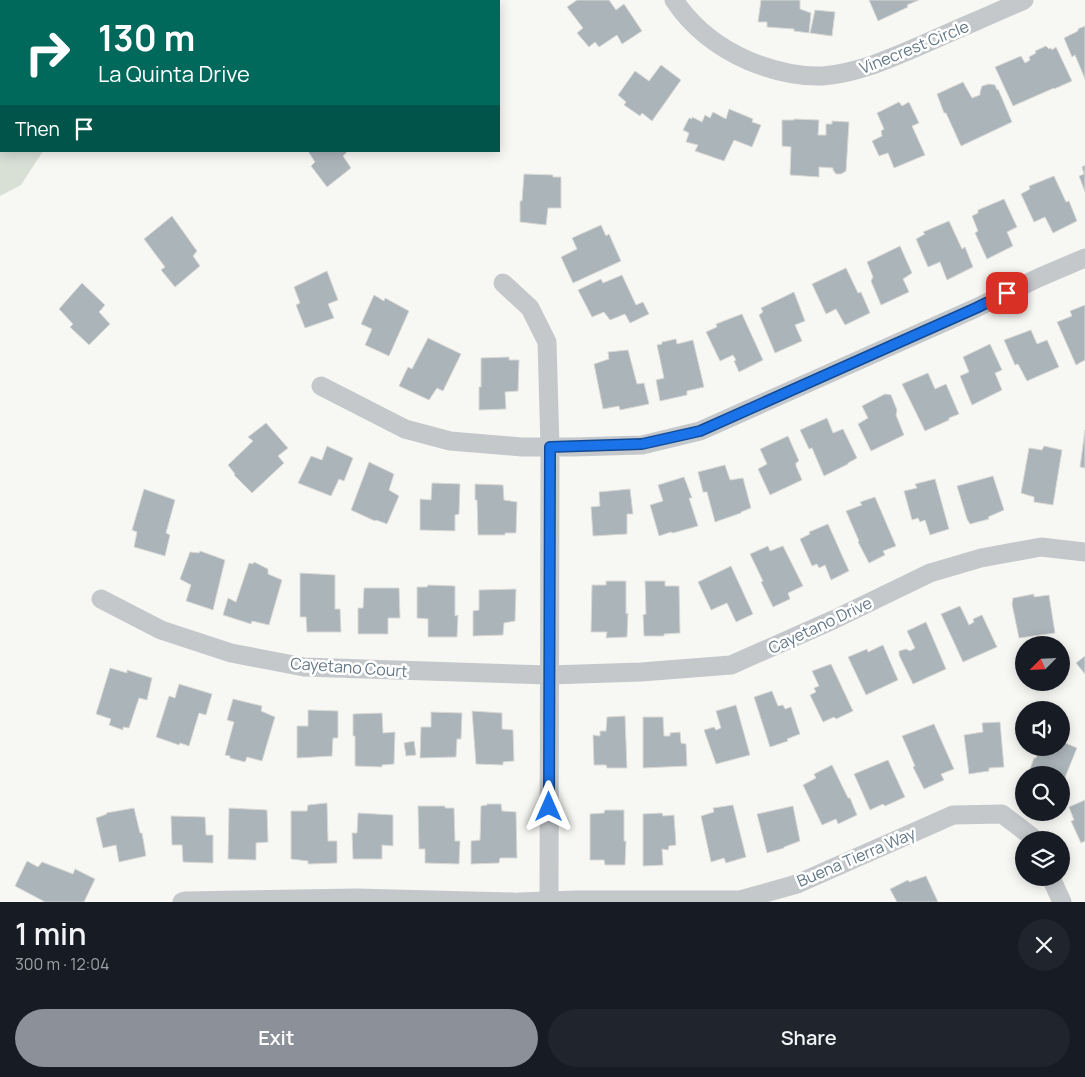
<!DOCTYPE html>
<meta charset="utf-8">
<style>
:root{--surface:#171b24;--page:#20242c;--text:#f1f3f6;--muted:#9ea1a6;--accent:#8c9099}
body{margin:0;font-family:Manrope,sans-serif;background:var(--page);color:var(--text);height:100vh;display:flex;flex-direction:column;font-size:19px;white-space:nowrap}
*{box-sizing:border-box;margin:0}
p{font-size:16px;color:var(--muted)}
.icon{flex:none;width:28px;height:28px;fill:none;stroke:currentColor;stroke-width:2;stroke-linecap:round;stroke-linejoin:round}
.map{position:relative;height:902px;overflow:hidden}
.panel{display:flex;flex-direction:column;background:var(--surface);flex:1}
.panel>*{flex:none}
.banner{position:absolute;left:0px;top:0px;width:500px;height:152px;box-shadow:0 2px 12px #0003;background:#00695c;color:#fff;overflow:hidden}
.needle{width:32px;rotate:246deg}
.tools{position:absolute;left:1015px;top:636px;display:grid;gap:10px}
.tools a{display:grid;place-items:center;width:55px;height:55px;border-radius:50%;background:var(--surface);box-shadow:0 2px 12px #0003;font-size:25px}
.pin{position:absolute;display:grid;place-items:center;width:42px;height:42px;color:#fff;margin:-21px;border-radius:10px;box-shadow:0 2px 8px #0006}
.me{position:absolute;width:55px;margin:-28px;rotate:0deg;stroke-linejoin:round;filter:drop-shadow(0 0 4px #0008)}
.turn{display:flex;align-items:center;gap:18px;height:105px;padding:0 15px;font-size:22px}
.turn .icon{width:65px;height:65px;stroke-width:2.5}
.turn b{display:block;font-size:35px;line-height:42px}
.then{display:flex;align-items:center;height:48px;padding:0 15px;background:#0003;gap:10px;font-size:19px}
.round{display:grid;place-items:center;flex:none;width:52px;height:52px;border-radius:26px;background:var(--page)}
.summary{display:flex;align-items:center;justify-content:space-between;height:85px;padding:0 15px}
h1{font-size:30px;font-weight:600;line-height:38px}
.cta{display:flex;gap:10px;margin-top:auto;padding:10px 15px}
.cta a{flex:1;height:58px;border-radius:30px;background:var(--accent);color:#fff;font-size:20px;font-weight:600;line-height:58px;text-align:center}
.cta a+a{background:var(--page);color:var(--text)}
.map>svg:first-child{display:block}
</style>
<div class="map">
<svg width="1085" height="902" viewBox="0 0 1085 902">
<rect width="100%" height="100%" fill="#f7f7f4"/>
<path fill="#d8dfd5" d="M0,0H318L315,1H1V151H43L21,185L0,196Z"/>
<path fill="#abb4b9" stroke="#d9d9d6" d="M577,0H609L616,10L624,4L642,31L622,44L617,35L599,47L595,42L589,47L577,33L583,28L567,7Z
M761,0H800V9L811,13L809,33L794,31V29L767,27V22H758Z
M869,0H919L907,5L908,7L878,21Z
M815,10L835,12L832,36L810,33Z
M1085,26V79L1075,55L1072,57L1064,38L1078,31V29Z
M1046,46L1049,49L1051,48L1052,50L1056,47L1072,81L1054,89V88L1013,106L995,67L1021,56L1025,63L1030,60L1029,57L1036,53L1035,51Z
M661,65L681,80L652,121L642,113L640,116L624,105L626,102L618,95L635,71L649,81Z
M963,82L972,98L980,95V92L982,86L989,84L995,85L997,90L998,89L1012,122L961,146L946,113H944L937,94Z
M899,102L902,106L909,102L919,123L912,126L925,155L894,168L888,153L879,156L872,141L882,136L881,131L884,129L877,113Z
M729,109L753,119L752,122L761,125L752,147L734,140L724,161L695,151L698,145L686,142L689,133L683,130L689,118L692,119V117L702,122L705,115L710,118L713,112L726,119Z
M794,119L819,120L818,135H826V124H832V121L849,122L846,171L841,174H836L833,170V168L819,167V177L790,175L791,147L782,146V120H794Z
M308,151H348L343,156L351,168L327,187L311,166L315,162Z
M1085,165V192L1079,176L1084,174L1082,167Z
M524,174L553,175V177H561V208H548L546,225L520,222V201H522Z
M1054,176L1066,202L1069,201L1077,221L1053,233L1045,217L1034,222L1021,194L1030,189L1029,186Z
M1004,199L1017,227L1007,232L1013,246L987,259L975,233L978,231L972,216L978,213V210Z
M172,216L197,251L193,256L200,266L175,287L161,270L165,267L144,239Z
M949,221L962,249L965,247L973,267L947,280L940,262L928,267L916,239L925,234L923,232Z
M601,225L606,236L609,234L621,261L573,283L561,257L577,249L572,238Z
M900,246L912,273L903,279L909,292L881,305L871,281L873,277L867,262Z
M846,268L858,293L861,292L870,313L845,325L836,309L826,314L812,284Z
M327,271L338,300L328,304L334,318L305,328L296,305L300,303L294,287Z
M622,275L636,305L643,302L649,314L630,323L625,314L610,320L604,312L592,317L578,290L601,279L603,283Z
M82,283L105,305L99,312L110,324L89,345L70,327L73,324L59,309Z
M794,292L805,321L795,325L802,341L775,353L759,315L763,312L761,308Z
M374,295L384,301L385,298L409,311L389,356L365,345L372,329L361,324Z
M1085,305V360L1076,365L1057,322L1072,316L1070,311Z
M742,314L763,360L739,372L734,361L736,360L733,355L720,361L706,332L717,327L716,324Z
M1031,330L1037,344L1047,340L1059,367L1027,381L1018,364L1015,365L1004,340Z
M428,338L461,354L443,391L437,388L429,400L399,386L408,367L412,369Z
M676,339L677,344L693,340L704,387L687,391V395L660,401L656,380L664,378L657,345L662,344V342Z
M990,344L1002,370L995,373L1002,390L972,405L960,376L969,372L963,357Z
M628,350L637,384L644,383L649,404L620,410L619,406L603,409L594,364L609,359L608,352Z
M509,357V360H519L518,391L505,392L506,409L479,410V387H481V358Z
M928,373L935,389L946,384L959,414L949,418V420L925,431L902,384Z
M885,394L891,395L897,410L896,415L904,435L871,451L858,424L868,418L862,406Z
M827,418L833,433L843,429L857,458L848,463V464L824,476L812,448L809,449L800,430Z
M266,423L288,448L278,456L284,463L252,493L234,475L235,474L228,465L253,441L248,437Z
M1085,430V468L1080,467Z
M788,436L799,461L796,463V466L802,480L770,495L758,469L767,464L760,449Z
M327,446L353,458L344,481L339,479L331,496L298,483L311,456L322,460Z
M1044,446L1062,450L1053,505L1034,502V497L1021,493L1029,448L1042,450Z
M369,462L394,474L389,490L399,496L387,524L376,520L375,521L351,510Z
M725,465L730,480L743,478L751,508L741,512V513L715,522L707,492H703L698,472Z
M993,476L1004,510L988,517L989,519L970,524L967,519L957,486Z
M684,477L692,498H689L698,526L673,533L671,532L659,536L650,505L663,501L658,485Z
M935,479L949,529L930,535L925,520L920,522L918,518L912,520L904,491L917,488L915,484Z
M432,483L460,484L459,514L455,515V531L420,530V499L431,500Z
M475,484L503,485L504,500L517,502L516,533H505V535H478L477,500H475Z
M144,489L175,500L166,533L170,535L165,556L134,547L137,532L132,530Z
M630,489L633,514H627V534L593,536L591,507L600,506L599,492Z
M875,497L896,546L883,551L885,555L869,563L858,542L859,541L846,511L862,505L860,502Z
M828,524L849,571L831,580L825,565L819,568L817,564L812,566L800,539L810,534L809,532Z
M768,546L770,551L783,546L803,586L788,593L790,599L773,607L761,582L763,581L750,554Z
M200,551L225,560L213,610L186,601L191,585L180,579L190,552L199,553Z
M254,562L268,569V574L282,580L269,625L252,621L251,624L223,615L228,598L236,602L249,563L253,564Z
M731,566L753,614L736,622L727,603L711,610L698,582Z
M300,573L335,575V609H340L341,632H307L306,617H300Z
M606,581H626V614L628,613L627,637L606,638L607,632H591L592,585H606Z
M645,581H665V586H679L680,633L664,634V636H644L643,615L646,614Z
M428,585L455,586V616L458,615L457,637H428V619L417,618V587H427Z
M364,588H399L400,618H388V634H358V608H363Z
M516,589L515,621L504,623L503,635L473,636V611L479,610V590Z
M1034,594V597L1049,595L1055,633L1019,638L1012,604L1013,598Z
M960,606L969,625L974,622L973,619L982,615L997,647L963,662L941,614Z
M926,622L946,669L913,684L899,655V651L906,649L910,651L915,648L907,631Z
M883,645L898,680L866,695L848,657L867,649L868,652Z
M1085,656V674L1076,663Z
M831,664L853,711L836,719L834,717L823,722L810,695L816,692L814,688L819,686L812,671Z
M110,668L127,673V670L152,678L147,700L139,698L129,728L123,727V730L109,725L111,719L96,714Z
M179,684L212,694L206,715L199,713L189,746L180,743L179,745L156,737L169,696L175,698Z
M772,691L778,706L783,705L785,709L791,707L800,734L787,739L788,741L770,747L754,697Z
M233,699L262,706L261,711L275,717L262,761L247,757L245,762L230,758V756L225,755L234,722L227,720Z
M736,705L750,755L716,764L704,730L714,727L716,730L721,728L716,711Z
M308,710L338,711V738H333L332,756L297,758V726H308Z
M472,711L502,713V729L513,730L514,761L503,762V765L476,764Z
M431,712L462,713L461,739H457L456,757L420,758L421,727H431Z
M382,713L383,733L395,732L394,764L382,765V767L355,766V736H353V714Z
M625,716L627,768H607L606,765H594L593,735L600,736V731H606L607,717Z
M643,717H663L664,736H670V733L680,732L681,743L686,744L687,766L643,768Z
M1000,722L1004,767L989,768V771L969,774L964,735L983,732L982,723Z
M934,724L954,769L941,774L944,780L924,789L913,767L915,766L902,736Z
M1061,737L1064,738L1063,742L1077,748L1061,787V775H1028L1034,758H1036L1040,748H1061Z
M414,741L416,755L406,756L404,743Z
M888,760L905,797L885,806L883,804L870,810L854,774Z
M832,765L848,798H850L857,815L838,824L836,819L822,825L803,785L816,778L814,774Z
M1085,800V841L1081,843L1071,821L1074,820L1069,807Z
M327,803L328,841H337V863L308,864V861L291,859V811H307L308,805Z
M487,804H501L502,811L516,812L517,858H500L499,863L471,864V841L480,840L481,806L487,805Z
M733,805L746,857L726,863L724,858L711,862L701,816L714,812L713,808Z
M418,806H445V808H454L455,841H460L459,864L425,863V849H419Z
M793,806L800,841L784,847V848L767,853L757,814Z
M134,808L140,833H142L146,856L119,862L116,845L103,848L96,818L107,814L106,813Z
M229,808L267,810L268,842L256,843V860L228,859Z
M605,810H624V841H626L625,865H605L604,860H590V814L604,813Z
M358,813L393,815V846L382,845V859H353L352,833H357Z
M662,813L663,816L674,815L676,845L669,846L668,850L662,849L663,865L643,866V814Z
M171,816L205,817L206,835H213V863L183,862L182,845H172Z
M27,861L38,867L42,862L73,874L75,869L95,879L84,902H45L15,886Z
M926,876L938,902H897L890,889L908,880L909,882Z"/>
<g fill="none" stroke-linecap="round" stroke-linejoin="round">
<path stroke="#c4c8cb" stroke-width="19" d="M674,0C692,27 719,48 749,61C771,70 799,77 823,76C859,73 891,58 924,44C957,29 991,15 1024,0
M503,283L530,308L547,342L550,447L549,902
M321,386L405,429L450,441L522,447H573L642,445L700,431L976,308L1038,278L1085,258
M101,599L161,630L231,653L304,667L549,675L641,672L731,665L833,620L930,573L981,558L1041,547L1085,552
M1051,878L1062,902
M182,902L185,901L356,898L514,902
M519,902L576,900H740L797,884L953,815L1002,814L1031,836L1033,840"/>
</g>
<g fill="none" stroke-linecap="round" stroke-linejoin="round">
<defs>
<path id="route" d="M549,807L550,447L642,444L700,431L976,308L1007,293"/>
</defs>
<use href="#route" stroke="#114b97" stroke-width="12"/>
<use href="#route" stroke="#1a73e8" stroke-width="9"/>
</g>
<g text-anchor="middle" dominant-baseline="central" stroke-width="5" stroke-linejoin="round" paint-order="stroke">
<g font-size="16" fill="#647886" stroke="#fff">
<text transform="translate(914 47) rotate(-22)">Vinecrest Circle</text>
<text transform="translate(820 625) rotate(-25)">Cayetano Drive</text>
<text transform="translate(349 667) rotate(4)">Cayetano Court</text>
<text transform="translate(856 857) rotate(-23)">Buena Tierra Way</text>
</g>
</g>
</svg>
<div class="tools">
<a><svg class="needle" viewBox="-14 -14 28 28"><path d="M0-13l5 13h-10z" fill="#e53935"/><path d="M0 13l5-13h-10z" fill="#9ea1a6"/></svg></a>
<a><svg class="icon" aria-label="sound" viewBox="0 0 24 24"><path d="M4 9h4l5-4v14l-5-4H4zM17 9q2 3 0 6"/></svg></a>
<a><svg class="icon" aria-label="search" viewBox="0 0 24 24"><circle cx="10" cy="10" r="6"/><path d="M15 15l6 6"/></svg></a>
<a><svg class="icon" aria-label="layers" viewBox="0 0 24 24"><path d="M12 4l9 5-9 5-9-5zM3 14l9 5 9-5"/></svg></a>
</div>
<div class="pin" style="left:1007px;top:293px;background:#d93025"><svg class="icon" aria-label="arrive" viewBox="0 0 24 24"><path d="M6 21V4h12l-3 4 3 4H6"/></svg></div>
<svg class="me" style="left:549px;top:807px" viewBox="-20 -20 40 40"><path d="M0-17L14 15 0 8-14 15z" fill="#1a73e8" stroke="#fff" stroke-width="4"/></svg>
<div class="banner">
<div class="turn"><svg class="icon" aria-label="right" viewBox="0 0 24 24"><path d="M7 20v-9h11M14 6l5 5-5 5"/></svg><div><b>130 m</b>La Quinta Drive</div></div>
<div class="then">Then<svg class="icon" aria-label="arrive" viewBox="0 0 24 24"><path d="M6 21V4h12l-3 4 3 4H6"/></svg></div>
</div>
</div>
<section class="panel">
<div class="summary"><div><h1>1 min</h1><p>300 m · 12:04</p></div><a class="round"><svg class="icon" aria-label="close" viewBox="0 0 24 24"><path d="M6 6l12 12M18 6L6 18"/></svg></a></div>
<div class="cta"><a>Exit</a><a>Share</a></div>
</section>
